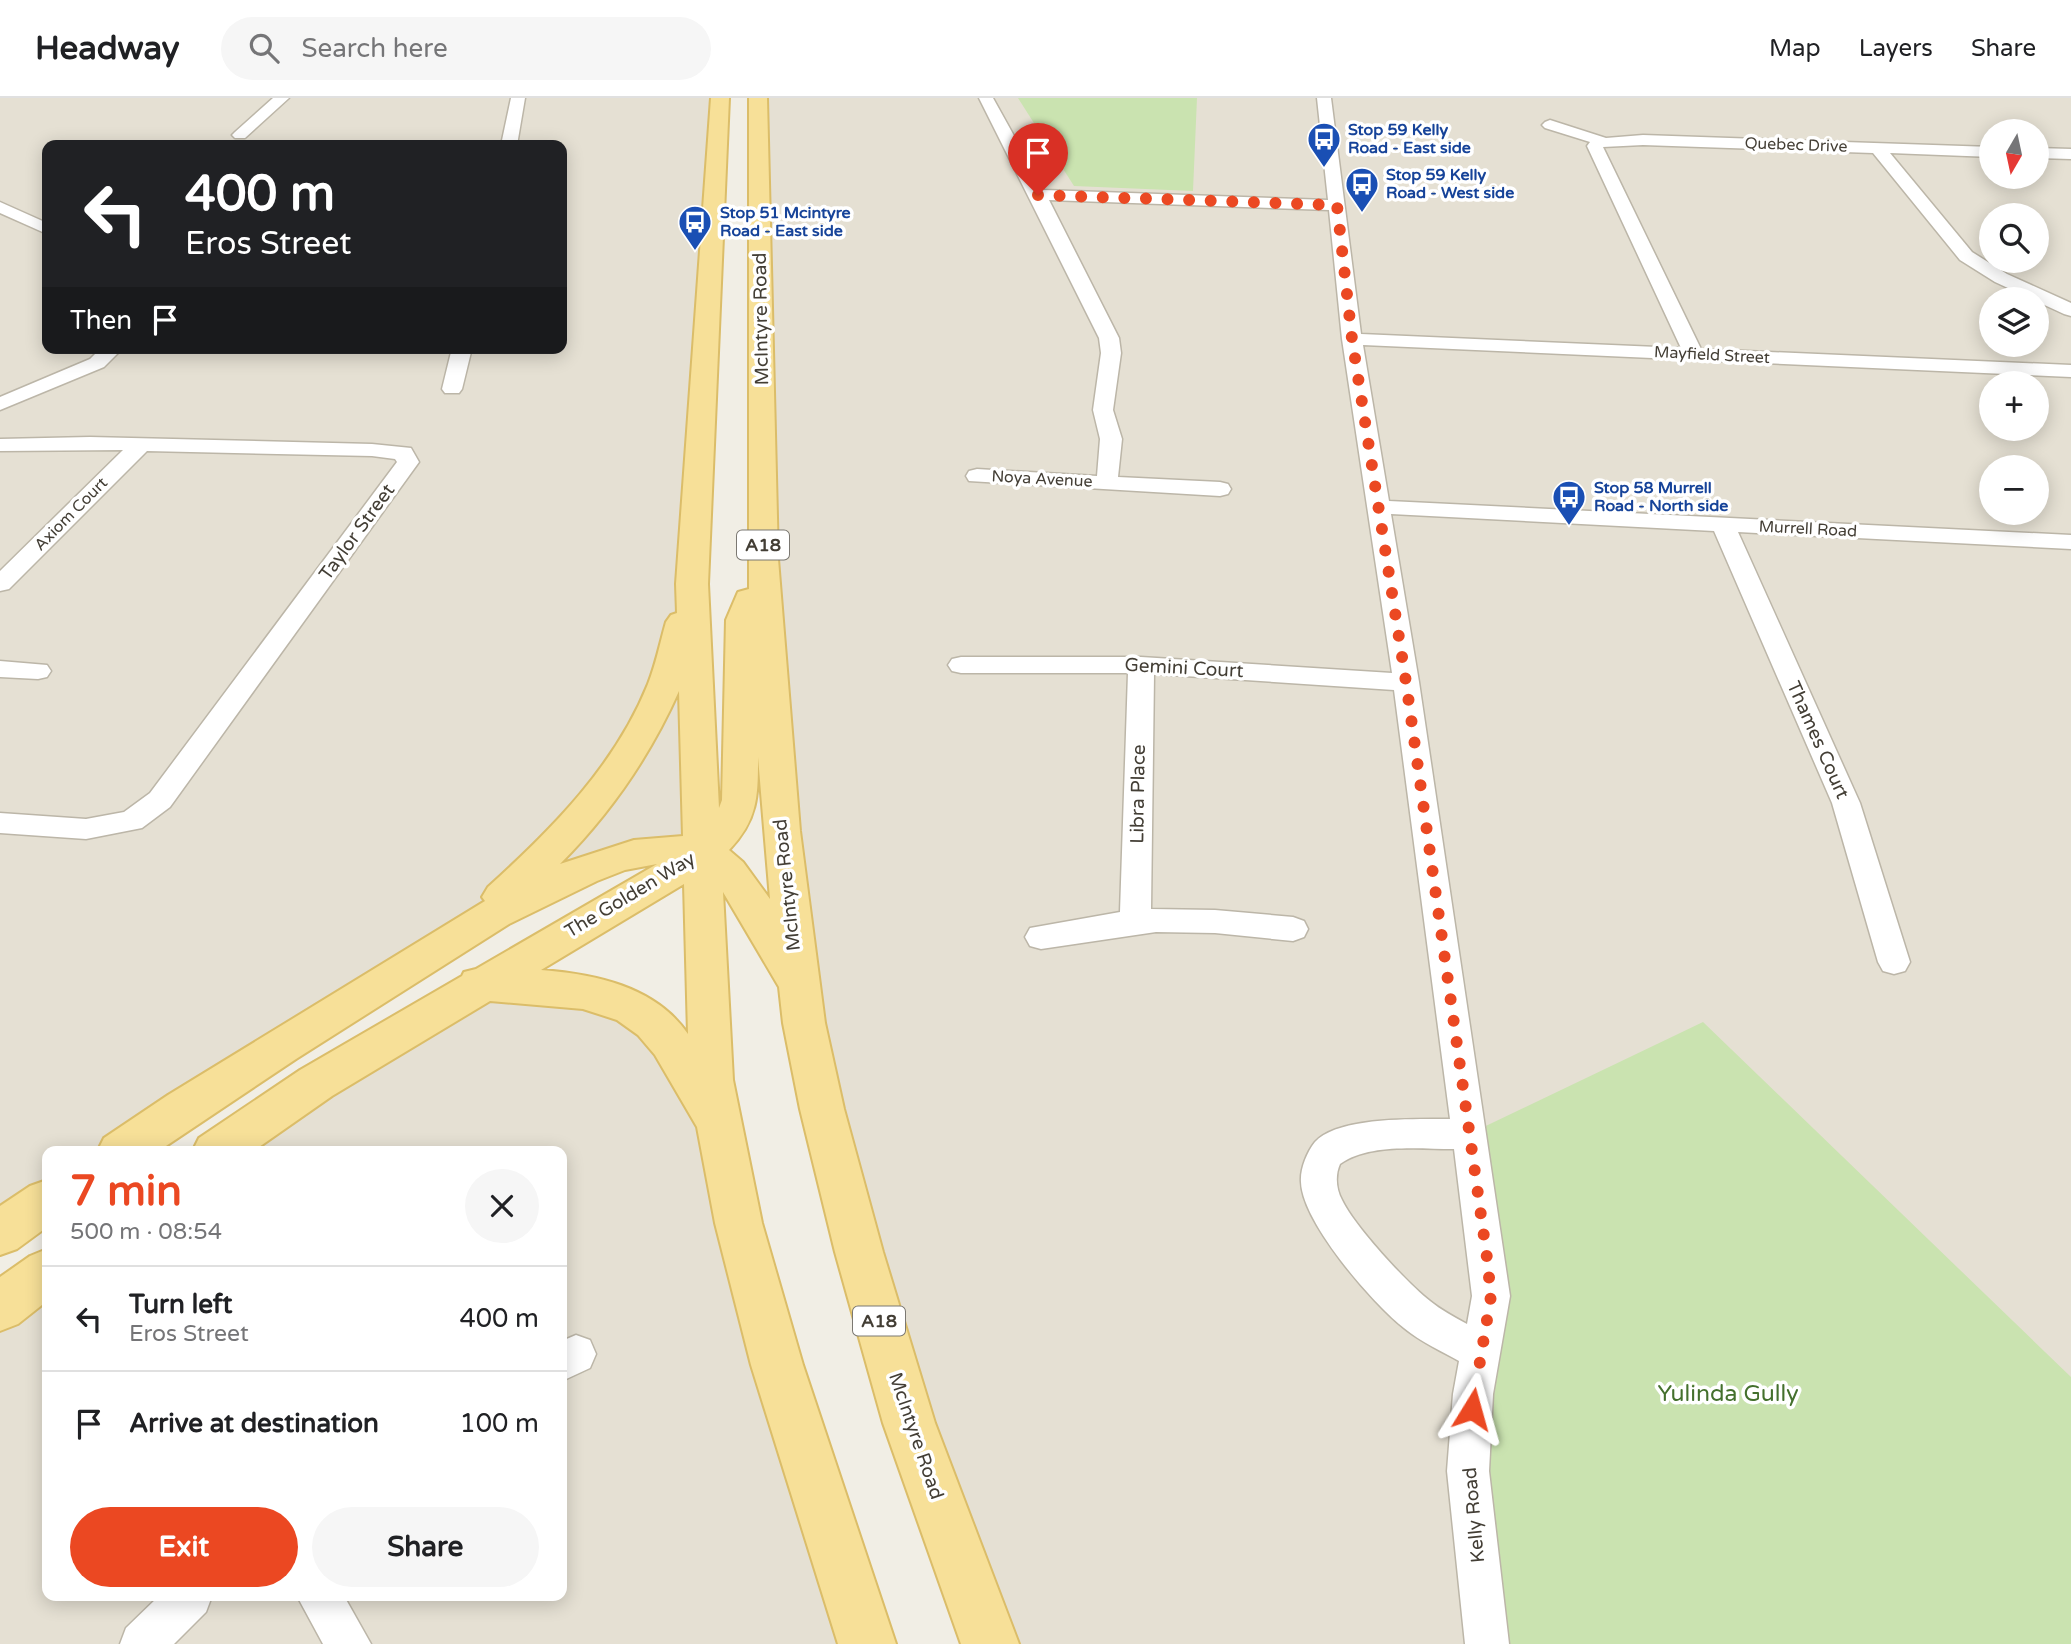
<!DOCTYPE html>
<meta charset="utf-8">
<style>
:root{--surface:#fff;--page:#f6f6f6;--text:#202124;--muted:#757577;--line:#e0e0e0;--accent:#eb4822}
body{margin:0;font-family:"Varela Round",sans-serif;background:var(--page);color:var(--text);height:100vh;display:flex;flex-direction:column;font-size:26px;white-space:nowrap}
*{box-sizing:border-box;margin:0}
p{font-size:23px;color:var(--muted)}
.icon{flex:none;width:38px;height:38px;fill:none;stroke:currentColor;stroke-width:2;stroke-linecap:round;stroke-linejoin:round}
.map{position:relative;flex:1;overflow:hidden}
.panel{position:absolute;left:42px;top:1048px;width:525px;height:455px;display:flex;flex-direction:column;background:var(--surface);border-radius:14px;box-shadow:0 4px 18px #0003}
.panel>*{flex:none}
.hud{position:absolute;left:42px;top:42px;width:525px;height:214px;border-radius:14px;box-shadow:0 4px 18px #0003;background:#202124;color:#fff;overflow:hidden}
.needle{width:46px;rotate:189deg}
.fabs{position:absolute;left:1979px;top:21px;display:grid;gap:14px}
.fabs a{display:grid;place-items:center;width:70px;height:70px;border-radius:50%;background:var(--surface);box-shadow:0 4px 18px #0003;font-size:35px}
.pin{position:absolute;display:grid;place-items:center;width:60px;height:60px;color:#fff;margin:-72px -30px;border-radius:50% 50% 50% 0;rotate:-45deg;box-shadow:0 0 7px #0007}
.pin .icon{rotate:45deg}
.me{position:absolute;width:77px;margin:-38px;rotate:8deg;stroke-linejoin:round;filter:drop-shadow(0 0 5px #0008)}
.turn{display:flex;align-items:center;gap:24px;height:147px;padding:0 28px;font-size:32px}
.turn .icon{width:91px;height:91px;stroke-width:2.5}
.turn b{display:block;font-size:49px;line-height:60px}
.then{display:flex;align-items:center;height:66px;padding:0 28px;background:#0003;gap:14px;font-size:26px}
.round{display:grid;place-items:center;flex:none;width:74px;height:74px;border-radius:37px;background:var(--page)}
.headline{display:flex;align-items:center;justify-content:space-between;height:119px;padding:0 28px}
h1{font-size:42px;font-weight:800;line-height:52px;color:var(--accent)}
.button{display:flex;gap:14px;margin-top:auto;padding:14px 28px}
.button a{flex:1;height:80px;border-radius:42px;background:var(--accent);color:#fff;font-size:28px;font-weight:800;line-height:80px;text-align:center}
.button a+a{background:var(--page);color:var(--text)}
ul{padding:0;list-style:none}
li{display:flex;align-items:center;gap:21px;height:105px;padding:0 28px;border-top:2px solid var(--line)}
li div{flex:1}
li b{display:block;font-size:26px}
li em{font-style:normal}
header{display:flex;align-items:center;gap:42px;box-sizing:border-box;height:98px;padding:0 35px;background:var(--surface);border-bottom:2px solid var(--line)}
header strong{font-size:33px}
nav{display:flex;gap:38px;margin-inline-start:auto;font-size:24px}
.search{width:490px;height:63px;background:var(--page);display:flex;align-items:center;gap:18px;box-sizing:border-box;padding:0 24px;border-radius:38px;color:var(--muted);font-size:26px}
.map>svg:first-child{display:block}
</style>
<header>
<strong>Headway</strong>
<div class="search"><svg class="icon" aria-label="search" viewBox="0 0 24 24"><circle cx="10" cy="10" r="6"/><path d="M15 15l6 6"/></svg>Search here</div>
<nav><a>Map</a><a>Layers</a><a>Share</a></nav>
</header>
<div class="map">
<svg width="2071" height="1546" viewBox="0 0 2071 1546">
<rect width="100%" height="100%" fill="#f1eee5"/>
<path fill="#e5e0d3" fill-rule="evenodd" d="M0,0H720L692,486L702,756L608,764L120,1053L47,1054V1103L0,1135ZM47,47H562V250H47Z
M758,0H2071V1546H990L909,1325L781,733ZM1992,33H2037V79H1992ZM1992,117H2037V163H1992ZM1992,201H2037V247H1992ZM1992,285H2037V331H1992ZM1992,369H2037V415H1992Z
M479,886L563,891L669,943L867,1546H0V1209L47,1174V1498H562V1054L215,1053Z"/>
<path fill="#cae3b0" d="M1018,0H1197L1193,93L1074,88Z
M1703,924L2071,1279V1546H1487L1481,1254L1469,1036Z"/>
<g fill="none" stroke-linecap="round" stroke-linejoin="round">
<defs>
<path id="minor" d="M273,0H289L245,40H235L232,37L235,34Z
M511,0H525L517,47H501Z
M979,0H993L1044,92L1328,102L1317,0H1331L1361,236L1681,250L1587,48L1590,44L1545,30L1542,27L1545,24L1550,22L1606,40L1643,37L1992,49V59L1890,55L1972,154L2007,176L2071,205V218L2064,216L1995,184L1960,162L1873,55L1643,47L1603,49L1701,251L2071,267V279L1363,247L1389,403L2071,437V451L1738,434L1860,705L1910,864L1905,873L1894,876L1883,873L1878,864L1832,705L1714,433L1391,416L1419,584L1510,1198L1493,1296L1489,1373L1509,1546H1465L1447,1373L1453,1296L1459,1263C1441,1253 1421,1244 1404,1230C1373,1206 1302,1124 1301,1084C1300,1071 1307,1054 1315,1044C1338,1018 1418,1021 1450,1021L1394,592L1154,576L1151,811L1215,812L1293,819L1304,823L1308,831L1304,839L1293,843L1215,835L1156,834L1041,851L1030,848L1025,839L1030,830L1120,814L1128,575H961L952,573L948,567L952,561L961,559H1141L1392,575L1342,241L1329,112L1049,102L1119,240L1121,255L1113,312L1122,341L1118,379L1220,384L1228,386L1231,391L1228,396L1220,398L969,383L966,378L969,373L977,371L1097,378L1100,341L1093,312L1101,255L1099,240ZM1454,1051L1472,1198L1467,1226C1454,1219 1441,1212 1430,1203C1406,1184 1355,1129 1342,1102C1336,1091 1335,1077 1340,1066C1369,1045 1419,1051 1454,1051Z
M2037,50L2071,51V61L2037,60Z
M0,104L47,125V136L0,115Z
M101,250H123L104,269L0,312V299L90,261Z
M452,250H472L462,291L459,295H445L442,291Z
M90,339L372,346L411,350L419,364L170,709L142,730L86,741L0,735V715L86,721L124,714L150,695L397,364L395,361L372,358L147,353L9,491L0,493V473L123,352L0,353V341Z
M0,563L47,567L51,573L47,579L38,581L0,579Z
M576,1237L590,1242L596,1256L590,1270L562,1283V1243Z
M159,1498H212L206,1514L174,1546H120L126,1530Z
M297,1498H344L371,1546H323Z"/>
<path id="primary" d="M711,0H729L708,486L719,710L722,702L726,522L738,494L749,491V0H767L778,461L800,733L825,925L844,1011L883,1154L935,1325L1019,1546H961L883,1325L835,1154L800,1011L783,925L779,889L723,794L733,982L762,1125L803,1267L896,1546H838L751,1267L715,1125L697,1029L655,957L638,937L617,922L583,911L490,903L332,998L252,1054H192L199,1040L300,972L462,878L464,874L476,871L657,766L625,772L597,783L509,826L296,961L157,1054H97L104,1040L168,997L485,803L482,799L488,789C552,731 615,668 648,586C656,566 660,545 666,524L671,517L677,515L676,486ZM679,593L683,738L634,742L560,766C610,716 650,658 679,593ZM758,659L770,801L743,764L729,752C758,722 758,698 758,659ZM684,786L688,936C655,888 594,876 541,872Z
M47,1082V1129L17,1151L0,1157V1108L30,1088Z
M47,1151V1203L18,1226L0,1233V1179L30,1158Z"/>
</defs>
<use href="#minor" stroke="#bcb6a8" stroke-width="3"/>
<use href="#primary" stroke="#dbbd69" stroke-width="4"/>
<use href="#minor" fill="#fff" fill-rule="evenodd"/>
<use href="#primary" fill="#f7e098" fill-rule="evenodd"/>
</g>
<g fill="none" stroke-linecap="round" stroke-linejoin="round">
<path stroke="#eb4822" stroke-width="12" stroke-dasharray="0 21.6" d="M1038,97L1337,107L1352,241L1406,584L1487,1160L1491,1198L1472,1311"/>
</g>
<defs>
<symbol id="bus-pin" viewBox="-11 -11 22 30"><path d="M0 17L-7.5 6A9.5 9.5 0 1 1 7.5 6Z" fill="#1a4fb4" stroke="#fff"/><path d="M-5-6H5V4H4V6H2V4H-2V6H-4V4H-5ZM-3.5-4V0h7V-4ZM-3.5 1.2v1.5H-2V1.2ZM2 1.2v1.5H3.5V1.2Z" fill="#fff"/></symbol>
</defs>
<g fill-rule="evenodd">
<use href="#bus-pin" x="1305" y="22" width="38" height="52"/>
<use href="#bus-pin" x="1343" y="67" width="38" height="52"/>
<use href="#bus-pin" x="676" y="105" width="38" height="52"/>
<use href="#bus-pin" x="1550" y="380" width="38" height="52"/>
</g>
<g text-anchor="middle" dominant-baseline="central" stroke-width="7" stroke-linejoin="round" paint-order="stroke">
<g font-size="16" font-weight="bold" fill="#164399" stroke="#fff" text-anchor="start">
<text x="1348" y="32">Stop 59 Kelly<tspan x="1348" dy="18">Road - East side</tspan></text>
<text x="1386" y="77">Stop 59 Kelly<tspan x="1386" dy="18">Road - West side</tspan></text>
<text x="720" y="115">Stop 51 Mcintyre<tspan x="720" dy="18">Road - East side</tspan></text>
<text x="1594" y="390">Stop 58 Murrell<tspan x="1594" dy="18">Road - North side</tspan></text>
</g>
<g font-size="16" fill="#433e35" stroke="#fff">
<text transform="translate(1796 47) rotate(2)">Quebec Drive</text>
<text transform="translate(1712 257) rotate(3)">Mayfield Street</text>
<text transform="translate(1042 381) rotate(3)">Noya Avenue</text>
<text transform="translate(71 416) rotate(-45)">Axiom Court</text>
<text transform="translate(1808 431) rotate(3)">Murrell Road</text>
</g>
<g fill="#fff" stroke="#7b7872" stroke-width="2">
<rect x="737" y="432.5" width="52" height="29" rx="5"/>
<rect x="853" y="1208.5" width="52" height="29" rx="5"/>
</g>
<g font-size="18" font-weight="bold" fill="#433e35">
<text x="763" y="447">A18</text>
<text x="879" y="1223">A18</text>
</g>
<g font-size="19" fill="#433e35" stroke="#fff">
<text transform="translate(761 221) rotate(-91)">McIntyre Road</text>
<text transform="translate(357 434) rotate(-54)">Taylor Street</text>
<text transform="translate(1184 570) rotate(3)">Gemini Court</text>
<text transform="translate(1818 642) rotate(66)">Thames Court</text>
<text transform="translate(1138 696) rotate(-89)">Libra Place</text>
<text transform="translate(787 787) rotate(-96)">McIntyre Road</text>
<text transform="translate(630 797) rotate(-31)">The Golden Way</text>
<text transform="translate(916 1338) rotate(71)">McIntyre Road</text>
<text transform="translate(1474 1417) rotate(-95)">Kelly Road</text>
</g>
<g font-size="23" fill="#44702d" stroke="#fff">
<text x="1728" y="1296">Yulinda Gully</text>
</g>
</g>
</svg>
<div class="fabs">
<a><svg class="needle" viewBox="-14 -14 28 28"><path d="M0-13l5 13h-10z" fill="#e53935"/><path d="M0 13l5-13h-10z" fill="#757577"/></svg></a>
<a><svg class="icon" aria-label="search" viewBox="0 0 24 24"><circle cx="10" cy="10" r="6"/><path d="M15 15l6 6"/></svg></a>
<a><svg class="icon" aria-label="layers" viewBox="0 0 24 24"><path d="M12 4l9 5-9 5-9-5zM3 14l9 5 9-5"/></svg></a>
<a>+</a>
<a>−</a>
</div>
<div class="pin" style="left:1038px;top:97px;background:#d93025"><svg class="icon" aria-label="arrive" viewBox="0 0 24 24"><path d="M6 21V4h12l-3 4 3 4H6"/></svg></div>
<svg class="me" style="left:1472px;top:1311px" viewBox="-20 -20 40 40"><path d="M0-17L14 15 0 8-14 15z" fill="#eb4822" stroke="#fff" stroke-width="4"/></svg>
<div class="hud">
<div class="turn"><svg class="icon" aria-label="left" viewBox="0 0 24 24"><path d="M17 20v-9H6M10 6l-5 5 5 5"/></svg><div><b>400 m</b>Eros Street</div></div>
<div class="then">Then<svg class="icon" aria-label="arrive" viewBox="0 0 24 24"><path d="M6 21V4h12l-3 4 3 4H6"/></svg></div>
</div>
<section class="panel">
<div class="headline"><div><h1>7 min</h1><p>500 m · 08:54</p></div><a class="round"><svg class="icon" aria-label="close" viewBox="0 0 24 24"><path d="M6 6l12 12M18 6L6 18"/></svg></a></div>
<ul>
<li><svg class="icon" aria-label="left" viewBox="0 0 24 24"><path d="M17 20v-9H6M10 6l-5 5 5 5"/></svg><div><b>Turn left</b><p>Eros Street</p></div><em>400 m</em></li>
<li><svg class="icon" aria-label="arrive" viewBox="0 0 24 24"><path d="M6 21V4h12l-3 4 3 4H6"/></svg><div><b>Arrive at destination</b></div><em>100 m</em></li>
</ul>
<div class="button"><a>Exit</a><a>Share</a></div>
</section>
</div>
